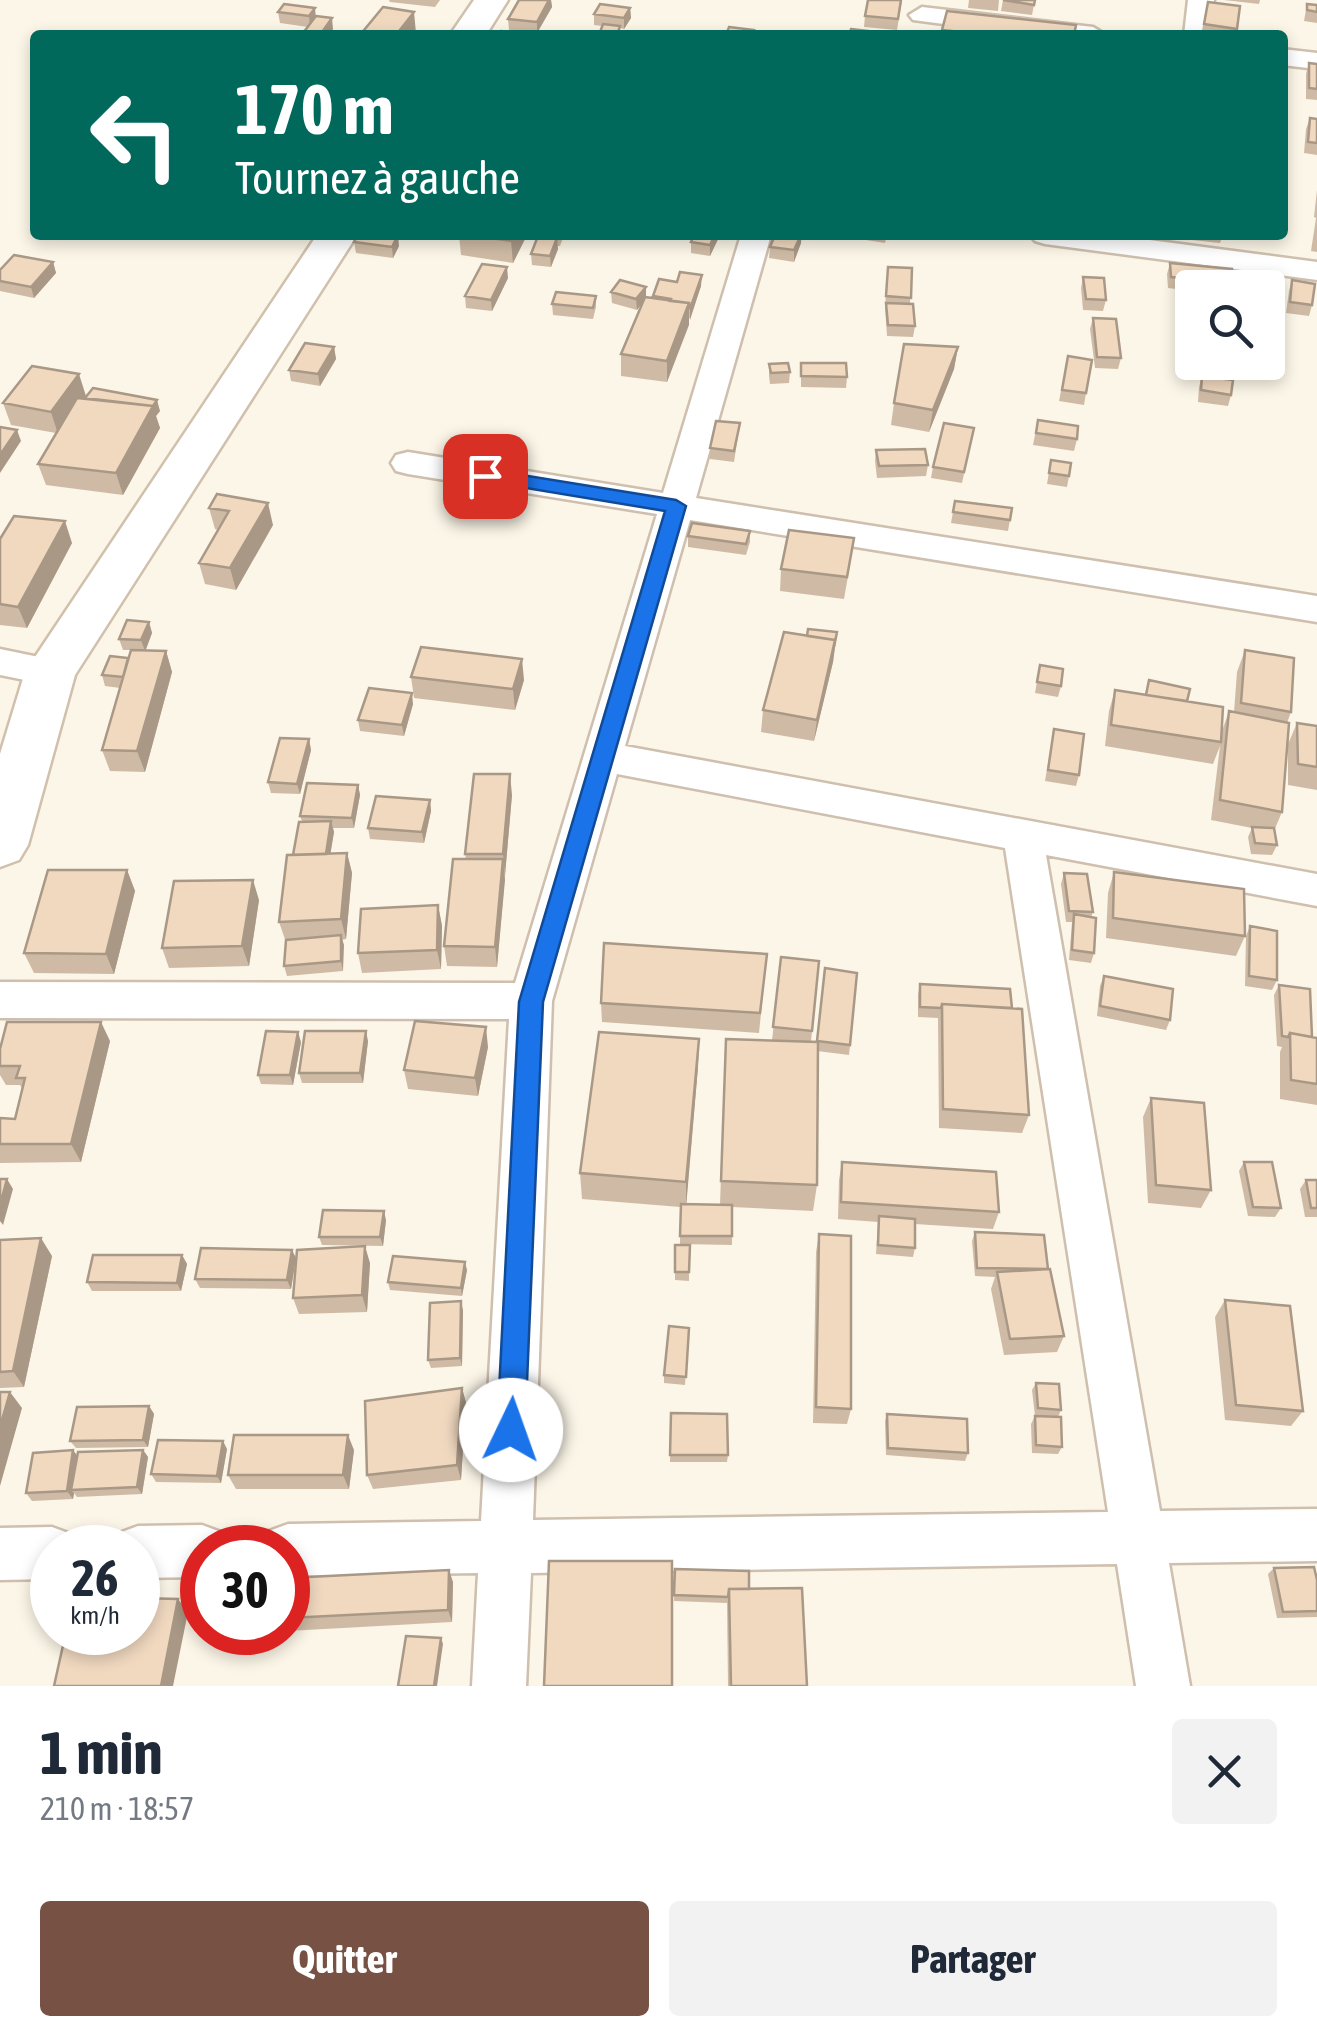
<!DOCTYPE html>
<html lang="fr">
<meta charset="utf-8">
<style>
:root{--surface:#fff;--page:#f2f2f3;--text:#1f2937;--muted:#747a83;--accent:#775143}
body{margin:0;font-family:"Asap Condensed",sans-serif;background:var(--page);color:var(--text);height:100vh;display:flex;flex-direction:column;font-size:38px;white-space:nowrap}
*{box-sizing:border-box;margin:0}
p{font-size:32px;color:var(--muted)}
.icon{flex:none;width:55px;height:55px;fill:none;stroke:currentColor;stroke-width:2;stroke-linecap:round;stroke-linejoin:round}
.map{position:relative;height:1686px;overflow:hidden}
.details{display:flex;flex-direction:column;background:var(--surface);flex:1}
.details>*{flex:none}
.top-card{position:absolute;left:30px;top:30px;width:1258px;height:210px;border-radius:10px;box-shadow:0 5px 15px #0003;background:#00695c;color:#fff;overflow:hidden}
.fabs{position:absolute;left:1175px;top:270px;display:grid;gap:20px}
.fabs a{display:grid;place-items:center;width:110px;height:110px;border-radius:10px;background:var(--surface);box-shadow:0 5px 15px #0003;font-size:50px}
.speed{position:absolute;left:30px;top:1525px;display:flex;gap:20px;font-size:50px;font-weight:700;text-align:center}
.speed>*{display:grid;place-content:center;width:130px;height:130px;border-radius:50%;background:var(--surface);box-shadow:0 5px 15px #0003;line-height:1}
.speed small{font-size:25px;font-weight:400}
.speed .limit{border:15px solid #d22;background:#fff;color:#111}
.pin{position:absolute;display:grid;place-items:center;width:85px;height:85px;color:#fff;margin:-42px;border-radius:20px;box-shadow:0 5px 15px #0006}
.me{position:absolute;width:110px;margin:-55px;rotate:3deg;stroke-linejoin:round;filter:drop-shadow(0 0 8px #0008)}
.turn{display:flex;align-items:center;gap:35px;height:210px;padding:0 40px;font-size:45px}
.turn .icon{width:130px;height:130px;stroke-width:2.5}
.turn b{display:block;font-size:70px;line-height:85px}
.round{display:grid;place-items:center;flex:none;width:105px;height:105px;border-radius:10px;background:var(--page)}
.headline{display:flex;align-items:center;justify-content:space-between;height:170px;padding:0 40px}
h1{font-size:60px;font-weight:700;line-height:75px}
.button{display:flex;gap:20px;margin-top:auto;padding:20px 40px}
.button a{flex:1;height:115px;border-radius:10px;background:var(--accent);color:#fff;font-size:40px;font-weight:700;line-height:115px;text-align:center}
.button a+a{background:var(--page);color:var(--text)}
.map>svg:first-child{display:block}
</style>
<div class="map">
<svg width="1317" height="1686" viewBox="0 0 1317 1686">
<rect width="100%" height="100%" fill="#fcf6e8"/>
<g fill="none" stroke-linecap="round" stroke-linejoin="round">
<defs>
<path id="street" d="M1188,0H1214L1210,35H1184Z
M922,7L1093,27L1106,35H1027L913,20L909,15Z
M1282,49L1317,53V69L1282,65Z
M741,235H771L696,498L1317,596V622L690,520L625,746L1317,874V906L1046,855L1160,1511L1317,1509V1561L1169,1563L1190,1686H1136L1117,1564L531,1573L526,1686H472L478,1573L288,1576V1548H263L269,1531L288,1524L481,1521L509,1019L0,1018V982L515,983L657,514L408,474L396,471L391,463L396,455L408,452L663,493ZM617,774L1005,848L1108,1512L533,1520L552,1001Z
M1030,235H1112L1317,262V280L1045,244L1035,241Z
M0,649L63,662L68,672L63,682L50,685L0,675Z
M202,1525L221,1532L227,1548H202V1577L138,1578V1548H114L119,1533L138,1526Z
M52,1527L71,1534L76,1548H52V1579L0,1580V1528Z"/>
<path id="secondary" d="M474,0H508L486,35H450Z
M317,235H357L75,675L28,845L19,860L0,867V754L25,672Z"/>
</defs>
<use href="#street" stroke="#cebfae" stroke-width="5"/>
<use href="#secondary" stroke="#d1c0ac" stroke-width="5"/>
<use href="#street" fill="#fff" fill-rule="evenodd"/>
<use href="#secondary" fill="#fff" fill-rule="evenodd"/>
</g>
<path fill="#cfbba5" d="M389,0H440L435,7L390,2Z
M519,0H551L552,7L537,33L509,30L508,19Z
M902,0L897,30L864,27L865,16Z
M969,0H999L998,11L968,8Z
M1003,0H1035L1032,15L1001,11Z
M1224,0H1260L1259,4Z
M1208,2L1237,29L1235,35H1201Z
M1307,4L1317,5V23L1304,21Z
M630,8L631,18L624,29L620,28L621,35H617L602,26L594,25V14Z
M947,11L1074,35H942Z
M278,12L316,16L333,29L329,35H303L308,27L280,23Z
M1309,63L1317,64V100L1306,99V74Z
M1310,118L1317,119V155L1304,153L1306,129Z
M1317,190V252L1311,251L1316,218L1314,217Z
M459,235H527L513,263L461,255Z
M541,235H564L560,246H557L558,249L551,267L532,265L531,254Z
M720,235L710,256L691,253V242Z
M775,235H839L838,240L802,236L801,243L794,262L769,258L770,247Z
M853,235H887L885,243L853,238Z
M1192,235H1223L1220,243L1192,240Z
M354,242L399,246L393,258L356,253Z
M53,262L56,273L34,298L0,291V270Z
M1170,263L1233,283L1231,288H1192V291L1168,288L1167,274Z
M888,267L912,268L910,303L915,326L913,337L887,336L885,307Z
M1083,277L1106,300L1103,311L1083,310L1081,288Z
M508,278L492,311L466,308L465,296Z
M1292,280L1312,305L1309,316L1286,313L1289,291Z
M701,286L667,382L621,376V354L642,303L637,310L612,303L611,292L646,287V297L653,298V296Z
M596,296V307L593,319L553,315L552,304Z
M1093,318L1121,358L1118,369L1095,368L1090,329Z
M334,347L336,359L320,386L291,381L289,370Z
M958,347L954,369L929,432L891,425L894,403Z
M1068,356L1086,393L1084,405L1059,401Z
M801,363L847,377L846,388L801,387Z
M769,364L790,372L789,383L770,384L769,376Z
M1202,376L1231,395L1228,406L1198,402L1199,387Z
M86,396L160,411L156,416L160,428L123,495L46,485L38,464L56,433L11,425L3,403Z
M1038,420L1077,439L1074,451L1033,445Z
M740,423L734,462L710,459V448Z
M974,428L962,483L931,478L933,467Z
M876,450L928,465L926,476L877,478L875,461Z
M1051,460L1069,476L1067,487L1047,484Z
M217,494L273,525L236,590L205,584L199,563L218,530L215,529L209,508Z
M955,501L1012,508L1008,531L951,523Z
M750,531V542L746,555L688,547V536Z
M0,539L72,543L27,628L0,625Z
M851,559L844,599L780,591L781,569Z
M149,622L152,633L146,650L166,651L172,672L145,772L110,771L102,750L120,688L105,686L102,675L128,658L131,650H123L119,639Z
M837,632L833,662L814,741L761,732L763,710L807,636Z
M1245,650L1291,712L1287,723L1282,812L1274,831L1277,845L1272,855L1251,854L1248,837L1252,828L1211,820L1220,746L1213,764L1105,746L1109,711L1115,690L1145,694L1149,680L1187,701L1222,731L1229,711L1234,712L1237,672Z
M1040,665L1061,686L1058,697L1035,693Z
M411,677L524,680L515,710L414,698Z
M413,704L404,736L360,731L358,720Z
M1297,723L1317,726V790L1288,785V744Z
M1054,729L1079,775L1076,786L1045,781Z
M309,739L311,750L300,794L271,793L268,782Z
M358,785L360,795L354,828H333L334,832L330,853H347L352,873L346,939L342,940L343,971L287,976L284,966L286,942L279,922L302,821L300,816Z
M512,795L497,967L447,966L444,946L466,859L465,854Z
M430,800L431,811L424,843L370,839L368,828Z
M127,870L135,891L114,974L34,973L24,953Z
M1114,872L1245,936L1236,956L1106,938L1108,893Z
M1064,873L1093,912L1091,917L1094,953L1091,963L1069,960L1072,922H1066L1061,884Z
M259,900L249,966L169,968L162,948Z
M438,905L442,926L441,969L362,973L358,953Z
M1250,926L1277,980L1272,990L1245,986L1246,936Z
M767,954L759,1033L602,1022L601,1003Z
M781,957L819,961L811,1042H817L825,968L850,1045L849,1055L817,1051V1185L813,1211L732,1207V1245L680,1244V1207L582,1199L580,1173L699,1039L698,1067L686,1204H720L726,1039L772,1041Z
M1104,976L1170,1020L1166,1030L1097,1016L1100,986Z
M920,984L1012,1008L1029,1115L1022,1133L939,1128L938,1018L918,1017V994Z
M1279,985L1312,1037L1317,1038V1105L1280,1099V1052L1282,1047L1277,1046L1274,995Z
M110,1041L81,1162L0,1163V1118L15,1119L23,1090L20,1085H6L0,1075V1049Z
M368,1041L363,1083H302L299,1073Z
M301,1042L293,1085L261,1084L258,1075Z
M488,1047L478,1096L408,1089L404,1070Z
M1151,1098L1211,1190L1201,1208L1148,1203L1143,1117Z
M842,1162L999,1212L993,1229L915,1224V1248L913,1257L876,1254L878,1222L838,1219L839,1180Z
M1244,1162L1281,1208L1275,1217L1248,1216L1239,1171Z
M1306,1180H1317V1217H1305L1300,1189Z
M386,1220L383,1246L322,1245L319,1237Z
M975,1232L1048,1269L1064,1336L1057,1352L1004,1355L991,1289L995,1277L975,1276L972,1241Z
M819,1234L851,1409L847,1424L813,1423L816,1252Z
M0,1240L52,1256L24,1387L0,1388Z
M675,1245L689,1272V1281L675,1280Z
M182,1255L187,1264L181,1291H92L87,1282Z
M296,1258L291,1289L200,1288L195,1279Z
M370,1263L367,1312L299,1314L293,1298Z
M467,1270L462,1296L390,1290L388,1282Z
M1225,1300L1303,1411L1291,1426L1225,1420L1215,1317Z
M463,1310L462,1366L431,1368L428,1360Z
M689,1328L685,1385L664,1383V1375Z
M1036,1383L1061,1410L1058,1417L1062,1447L1058,1454L1032,1453L1031,1424L1035,1416L1032,1390Z
M462,1388L466,1403L461,1480L373,1489L367,1475Z
M149,1406L154,1414L148,1447L76,1448L70,1441Z
M671,1413L728,1455L727,1462H670Z
M887,1414L968,1453L965,1461L886,1455L885,1421Z
M227,1449L221,1483L156,1482L151,1474Z
M143,1450L148,1457L142,1494L77,1497L74,1493L73,1499L32,1501L26,1493L77,1456Z
M354,1450L349,1489H236L228,1475Z
M1274,1568L1317,1580V1617L1277,1618L1268,1574Z
M675,1569L749,1589L807,1686H728L727,1603L674,1601Z
M288,1578L453,1582L452,1622L288,1631Z"/>
<path fill="#a99886" d="M549,0H551L552,7L537,33V22Z
M315,8L316,19L310,27L309,16Z
M630,8L631,18L624,29V18Z
M414,12L416,33L415,35H396Z
M332,18L333,29L329,35H320Z
M398,235L399,246L393,258L392,247Z
M514,235H527L513,263L511,241Z
M715,235H720L710,256V245Z
M801,235V243L794,262V250Z
M557,238L558,249L551,267L550,256Z
M53,262L56,273L34,298L31,287Z
M507,267L508,278L492,311L491,300Z
M702,275L701,286L690,320V309Z
M646,287V298L637,310L636,299Z
M689,303V325L667,382V361Z
M334,347L336,359L320,386L318,374Z
M958,347L954,369L929,432L933,410Z
M79,374L86,396L58,434L51,412Z
M157,400L160,411L156,416L160,428L123,495L116,473L146,415Z
M17,430L21,441L0,473V455Z
M268,503L273,525L236,590L230,568Z
M65,521L72,543L27,628L18,607Z
M149,622L152,633L145,651L141,640Z
M837,632L833,662L814,741L817,720Z
M166,651L172,672L145,772L137,751Z
M522,659L524,680L515,710L513,689Z
M412,693L413,704L404,736L402,725Z
M309,739L311,750L300,794L297,784Z
M510,774L512,795L505,875L503,854Z
M358,785L360,795L354,828L352,818Z
M430,800L431,811L424,843L422,832Z
M331,821L334,832L328,869L325,859Z
M347,853L352,873L346,939L341,919Z
M503,859L505,880L497,967L495,947Z
M127,870L135,891L114,974L106,954Z
M253,880L259,900L249,966L242,946Z
M438,905L442,926L441,969L437,950Z
M341,935L344,945L343,971L341,961Z
M101,1022L110,1041L81,1162L71,1144Z
M486,1027L488,1047L478,1096L475,1078Z
M366,1031L368,1041L363,1083L360,1073Z
M298,1032L301,1042L293,1085L290,1075Z
M699,1039L698,1067L686,1208V1182Z
M7,1179L13,1189L3,1225L0,1221V1205Z
M384,1211L386,1220L383,1246L380,1237Z
M41,1238L52,1256L24,1387L13,1371Z
M365,1246L370,1263L367,1312L362,1295Z
M292,1250L296,1258L291,1289L287,1280Z
M182,1255L187,1264L181,1291L177,1283Z
M465,1262L467,1270L462,1296L461,1288Z
M461,1301L463,1310L462,1366L460,1358Z
M462,1388L466,1403L461,1480L457,1465Z
M10,1392L22,1408L0,1486V1427Z
M149,1406L154,1414L148,1447L143,1440Z
M348,1435L354,1450L349,1489L343,1475Z
M223,1441L227,1449L221,1483L217,1476Z
M73,1450L79,1458L71,1490L74,1493L73,1499L67,1491Z
M143,1450L148,1457L142,1494L137,1487Z
M449,1570L453,1582L452,1622L448,1610Z
M178,1599L188,1612L173,1686H161Z
M441,1638L443,1644L437,1686H434Z"/>
<path fill="#f1d9c0" stroke="#a99886" stroke-width="2.5" d="M519,0H549L537,22L508,19Z
M868,0H901L898,19L865,16Z
M1003,0H1035L1034,5Z
M1208,2L1240,6L1237,29L1204,24Z
M284,4L315,8L309,16L278,12Z
M600,4L630,8L624,18L594,14Z
M1307,4L1317,5V12L1307,10Z
M383,7L414,12L396,35H360Z
M947,11L1076,25L1074,35H989L942,30Z
M316,16L332,18L320,35L303,33Z
M603,24L620,26L617,35H599Z
M729,27L754,30L752,35H726Z
M851,29L886,33L885,35H849Z
M501,31L518,33L516,35H498Z
M1309,63L1317,64V89L1309,88Z
M1310,118L1317,119V143L1308,142Z
M358,235H398L392,247L354,242Z
M470,235H514L511,241Z
M694,235H715L710,245L691,242Z
M775,235H801L794,250L770,247Z
M538,236L557,238L550,256L531,254Z
M14,255L53,262L31,287L0,281V270Z
M1170,263L1232,269L1233,283L1171,277Z
M482,264L507,267L491,300L465,296Z
M888,267L912,268L911,298L886,296Z
M680,272L702,275L690,309L689,303L670,301L671,299L653,296L659,279L677,282Z
M1083,277L1104,278L1106,300L1086,299Z
M620,280L646,287L636,299L611,292Z
M1292,280L1315,284L1312,305L1290,302Z
M556,292L596,296L593,308L552,304Z
M645,297L689,303L667,361L621,354Z
M886,303L913,304L915,326L888,325Z
M1093,318L1116,319L1121,358L1097,357Z
M305,343L334,347L318,374L289,370Z
M904,344L958,347L933,410L894,403Z
M1068,356L1092,360L1086,393L1062,390Z
M788,363L790,372L771,373L769,364Z
M801,363H846L847,377L801,376Z
M32,366L79,374L51,412L3,403Z
M1202,376L1233,380L1231,395L1201,390Z
M93,388L157,400L153,406L85,398Z
M77,398L153,406L116,473L38,464Z
M1038,420L1078,426L1077,439L1036,433Z
M716,421L740,423L734,451L710,448Z
M944,423L974,428L964,472L933,467Z
M0,427L17,430L0,455Z
M925,449L928,465L879,466L876,450Z
M1051,460L1071,463L1069,476L1049,473Z
M217,494L268,503L230,568L199,563L229,511L209,508Z
M955,501L1012,508L1010,520L953,512Z
M14,516L65,521L18,607L0,604V539Z
M692,523L750,531L746,544L688,536Z
M789,530L854,538L847,577L781,569Z
M127,620L149,622L141,640L119,639Z
M808,629L837,632L834,647L835,640L807,636Z
M784,632L835,640L817,720L763,710Z
M421,647L522,659L513,689L411,677Z
M131,650L166,651L137,751L102,750Z
M1245,650L1294,658L1291,712L1241,703Z
M110,656L128,658L123,677L102,675Z
M1040,665L1063,669L1061,686L1037,682Z
M1149,680L1190,689L1187,701L1146,695Z
M369,688L412,693L402,725L358,720Z
M1115,690L1223,707L1221,742L1111,725Z
M1229,711L1289,723L1282,812L1220,800Z
M1297,723L1317,726V767L1298,764Z
M1054,729L1084,734L1079,775L1048,770Z
M280,738L309,739L297,784L268,782Z
M474,774H510L503,854H465Z
M307,783L358,785L352,818L300,816Z
M376,796L430,800L422,832L368,828Z
M331,821L326,854L293,855L299,822Z
M1252,827L1274,828L1277,845L1255,843Z
M347,853L341,919L279,922L287,855Z
M453,859H503L495,947L444,946Z
M48,870H127L106,954L24,953Z
M1114,872L1244,889L1245,936L1113,918Z
M1064,873L1087,874L1093,912L1069,911Z
M253,880L242,946L162,948L174,881Z
M438,905L437,950L358,953L361,909Z
M1074,914L1096,918L1094,953L1072,950Z
M1250,926L1277,931V980L1249,976Z
M341,935V961L284,966L286,940Z
M604,943L767,954L760,1013L601,1003Z
M781,957L819,961L812,1031L773,1027Z
M825,968L857,973L850,1045L817,1041Z
M1104,976L1173,989L1170,1020L1100,1006Z
M920,984L1010,989L1012,1008L942,1004L941,1008L920,1007Z
M1279,985L1310,989L1312,1037L1290,1033L1288,1037L1282,1036Z
M942,1004L1022,1009L1029,1115L943,1109Z
M415,1021L486,1027L475,1078L404,1070Z
M7,1022H101L71,1144H0V1118L15,1119L25,1078H16L20,1066H0V1049Z
M266,1031L298,1032L290,1075H258Z
M305,1031H366L360,1073H299Z
M599,1032L699,1039L686,1182L580,1173Z
M1290,1033L1317,1038V1084L1291,1080Z
M726,1039L818,1042L817,1185L721,1181Z
M1151,1098L1204,1103L1211,1190L1156,1185Z
M842,1162L996,1172L999,1212L841,1202Z
M1244,1162H1272L1281,1208L1253,1207Z
M0,1179H7L0,1205Z
M1306,1180H1317V1208H1311Z
M681,1204L732,1205V1236H680Z
M323,1210L384,1211L380,1237H319Z
M879,1216L915,1219V1248L878,1245Z
M975,1232L1044,1235L1048,1269L977,1268Z
M819,1234L851,1236V1409L816,1407Z
M41,1238L13,1371L0,1372V1240Z
M675,1245H690L689,1272H675Z
M365,1246L362,1295L293,1298L297,1250Z
M201,1248L292,1250L287,1280L195,1279Z
M93,1255H182L177,1283L87,1282Z
M393,1256L465,1262L461,1288L388,1282Z
M1050,1269L1064,1336L1010,1339L997,1272Z
M1225,1300L1290,1306L1303,1411L1236,1405Z
M461,1301L460,1358L428,1360L430,1303Z
M669,1326L689,1328L686,1377L664,1375Z
M1036,1383L1059,1384L1061,1410L1038,1408Z
M462,1388L457,1465L367,1475L365,1401Z
M0,1392H10L0,1427Z
M149,1406L143,1440L70,1441L77,1407Z
M671,1413L727,1414L728,1455H670Z
M887,1414L967,1419L968,1453L888,1448Z
M1035,1416L1061,1417L1062,1447L1036,1445Z
M234,1435H348L343,1475H228Z
M158,1440L223,1441L217,1476L151,1474Z
M73,1450L67,1491L26,1493L33,1453Z
M143,1450L137,1487L71,1490L78,1452Z
M549,1561H672V1686H544Z
M1314,1567L1317,1580V1611L1283,1612L1274,1568Z
M675,1569L749,1571V1589H729L728,1597L674,1595Z
M449,1570L448,1610L288,1618V1578Z
M802,1588L807,1686H731L729,1589Z
M138,1598L178,1599L161,1686H54L66,1632H138Z
M406,1636L441,1638L434,1686H398Z"/>
<path fill="#1a73e8" stroke="#114b97" stroke-width="2.5" d="M485,469L676,500L686,506L543,1002L525,1430L521,1440L511,1444L501,1440L497,1430L519,1002L665,511L478,480V471Z"/>
</svg>
<div class="fabs">
<a><svg class="icon" aria-label="search" viewBox="0 0 24 24"><circle cx="10" cy="10" r="6"/><path d="M15 15l6 6"/></svg></a>
</div>
<div class="speed"><div>26<small>km/h</small></div><div class="limit">30</div></div>
<div class="pin" style="left:485px;top:476px;background:#d93025"><svg class="icon" aria-label="arrive" viewBox="0 0 24 24"><path d="M6 21V4h12l-3 4 3 4H6"/></svg></div>
<svg class="me" style="left:511px;top:1430px" viewBox="-20 -20 40 40"><circle r="19" fill="#fff"/><path d="M0-13L10 11 0 6-10 11z" fill="#1a73e8"/></svg>
<div class="top-card">
<div class="turn"><svg class="icon" aria-label="left" viewBox="0 0 24 24"><path d="M17 20v-9H6M10 6l-5 5 5 5"/></svg><div><b>170 m</b>Tournez à gauche</div></div>
</div>
</div>
<section class="details">
<div class="headline"><div><h1>1 min</h1><p>210 m · 18:57</p></div><a class="round"><svg class="icon" aria-label="close" viewBox="0 0 24 24"><path d="M6 6l12 12M18 6L6 18"/></svg></a></div>
<div class="button"><a>Quitter</a><a>Partager</a></div>
</section>
